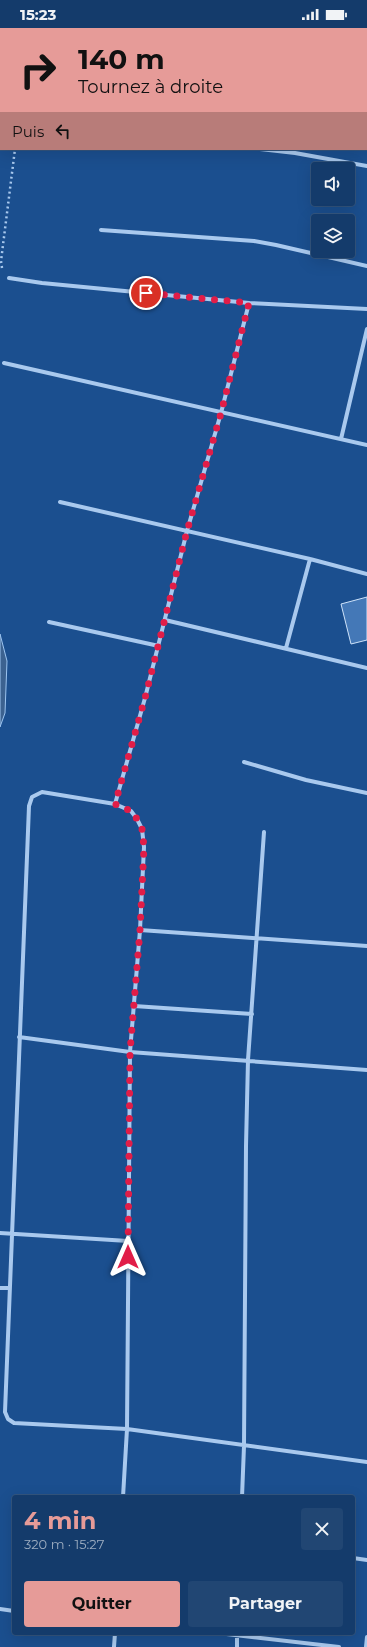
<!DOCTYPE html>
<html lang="fr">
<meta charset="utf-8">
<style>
:root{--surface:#143b6b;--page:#214673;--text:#f1f3f6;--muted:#9dadc1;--line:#33557e;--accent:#e69b98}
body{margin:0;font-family:Montserrat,sans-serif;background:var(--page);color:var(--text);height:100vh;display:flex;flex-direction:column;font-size:15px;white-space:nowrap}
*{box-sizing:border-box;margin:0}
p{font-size:13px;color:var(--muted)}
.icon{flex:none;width:22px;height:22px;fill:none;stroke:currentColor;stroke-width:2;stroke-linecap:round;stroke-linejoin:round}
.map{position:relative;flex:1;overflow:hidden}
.side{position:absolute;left:12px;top:1467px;width:343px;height:140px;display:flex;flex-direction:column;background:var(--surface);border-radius:4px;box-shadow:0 4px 16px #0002,0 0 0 1px var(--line)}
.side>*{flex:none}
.banner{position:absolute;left:0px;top:0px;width:367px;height:122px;box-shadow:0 4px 16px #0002,0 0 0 1px var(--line);background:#e69b98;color:#111;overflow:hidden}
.tools{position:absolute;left:311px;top:134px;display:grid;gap:8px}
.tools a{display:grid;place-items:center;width:44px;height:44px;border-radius:4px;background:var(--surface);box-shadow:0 4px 16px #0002,0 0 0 1px var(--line);font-size:20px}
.pin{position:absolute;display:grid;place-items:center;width:34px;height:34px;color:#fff;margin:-17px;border:2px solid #fff;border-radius:50%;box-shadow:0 1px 4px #0007}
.me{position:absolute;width:44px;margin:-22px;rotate:0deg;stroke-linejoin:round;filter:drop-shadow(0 0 3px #0008)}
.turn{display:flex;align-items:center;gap:14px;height:84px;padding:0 12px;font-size:18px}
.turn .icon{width:52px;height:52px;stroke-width:2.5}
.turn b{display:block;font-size:28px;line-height:34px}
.then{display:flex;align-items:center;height:38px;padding:0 12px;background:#0003;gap:8px;font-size:15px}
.round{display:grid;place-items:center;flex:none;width:42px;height:42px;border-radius:4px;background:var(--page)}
.headline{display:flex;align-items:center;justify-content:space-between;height:68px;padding:0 12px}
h1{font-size:24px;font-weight:700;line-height:30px;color:var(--accent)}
.button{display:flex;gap:8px;margin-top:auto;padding:8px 12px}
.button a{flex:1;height:46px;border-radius:4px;background:var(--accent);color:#111;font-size:16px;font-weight:700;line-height:46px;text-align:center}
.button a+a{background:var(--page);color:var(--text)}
.status{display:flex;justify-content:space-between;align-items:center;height:28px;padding:0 20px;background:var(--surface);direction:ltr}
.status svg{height:11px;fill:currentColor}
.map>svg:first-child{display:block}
</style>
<div class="status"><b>15:23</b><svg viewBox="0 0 49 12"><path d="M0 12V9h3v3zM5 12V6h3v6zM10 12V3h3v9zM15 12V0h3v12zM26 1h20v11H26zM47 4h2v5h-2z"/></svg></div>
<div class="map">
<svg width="367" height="1619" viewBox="0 0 367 1619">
<rect width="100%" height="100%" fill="#1b4f8f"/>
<path fill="#3c6290" stroke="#9cc4f0" d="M0,606L7,633L5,685L0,699Z"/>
<path fill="#4478b7" stroke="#cfe3fa" d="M367,569V612L351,616L341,576Z"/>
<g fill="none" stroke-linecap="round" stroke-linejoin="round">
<path stroke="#a9c9ee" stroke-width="2.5" stroke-dasharray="2 3" stroke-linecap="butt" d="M2,240L1,233L15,121"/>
<path stroke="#a9c9ee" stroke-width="4" d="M217,0L224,1
M187,1V0
M324,1L325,0
M366,24H367
M260,121L295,125L367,138
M101,202L254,213L276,217L367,238
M9,250L42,255L249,275L367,281
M4,335L367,417
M341,411L367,301
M60,474L310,531L367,546
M165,592L367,640
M49,594L159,618
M286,620L310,531
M244,734L306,752L367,765
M115,776L42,764L32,769L29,778L5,1384L8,1391L14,1395L127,1401L367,1434
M140,902L367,918
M134,978L252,986
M19,1009L130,1024L367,1042
M0,1205L128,1213
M0,1260H10
M123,1469L127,1401L130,1024L140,902L144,819L142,801L137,791L131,783L115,776L145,670L187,503L221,385L249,275
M242,1469L244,1418L246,1118L248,1032L264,804
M353,1530L367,1532
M0,1581L14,1583
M218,1605L339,1619
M114,1619L115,1605
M237,1619V1605
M366,1619L367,1609"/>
</g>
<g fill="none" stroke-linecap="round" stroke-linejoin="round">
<path stroke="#e11d48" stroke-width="7" stroke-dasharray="0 12.6" d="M128,1229L130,1024L140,902L144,819L142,801L137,791L131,783L115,776L145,670L187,503L221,385L249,275L146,265"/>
</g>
</svg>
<div class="tools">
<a><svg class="icon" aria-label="sound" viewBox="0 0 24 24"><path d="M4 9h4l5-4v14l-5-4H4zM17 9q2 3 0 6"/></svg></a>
<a><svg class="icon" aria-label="layers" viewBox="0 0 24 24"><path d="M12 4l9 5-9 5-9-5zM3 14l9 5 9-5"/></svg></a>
</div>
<div class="pin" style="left:146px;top:265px;background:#d93025"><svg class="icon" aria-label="arrive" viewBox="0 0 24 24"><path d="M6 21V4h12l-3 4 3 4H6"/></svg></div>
<svg class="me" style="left:128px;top:1229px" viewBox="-20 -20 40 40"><path d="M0-17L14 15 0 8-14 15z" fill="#e11d48" stroke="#fff" stroke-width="4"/></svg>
<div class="banner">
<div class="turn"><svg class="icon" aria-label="right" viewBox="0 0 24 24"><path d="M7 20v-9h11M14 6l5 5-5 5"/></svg><div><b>140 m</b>Tournez à droite</div></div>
<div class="then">Puis<svg class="icon" aria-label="left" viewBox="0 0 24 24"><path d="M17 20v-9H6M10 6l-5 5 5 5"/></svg></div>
</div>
<section class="side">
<div class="headline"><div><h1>4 min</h1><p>320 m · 15:27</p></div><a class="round"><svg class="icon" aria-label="close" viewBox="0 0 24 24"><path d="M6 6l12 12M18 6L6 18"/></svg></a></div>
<div class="button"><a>Quitter</a><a>Partager</a></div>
</section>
</div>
